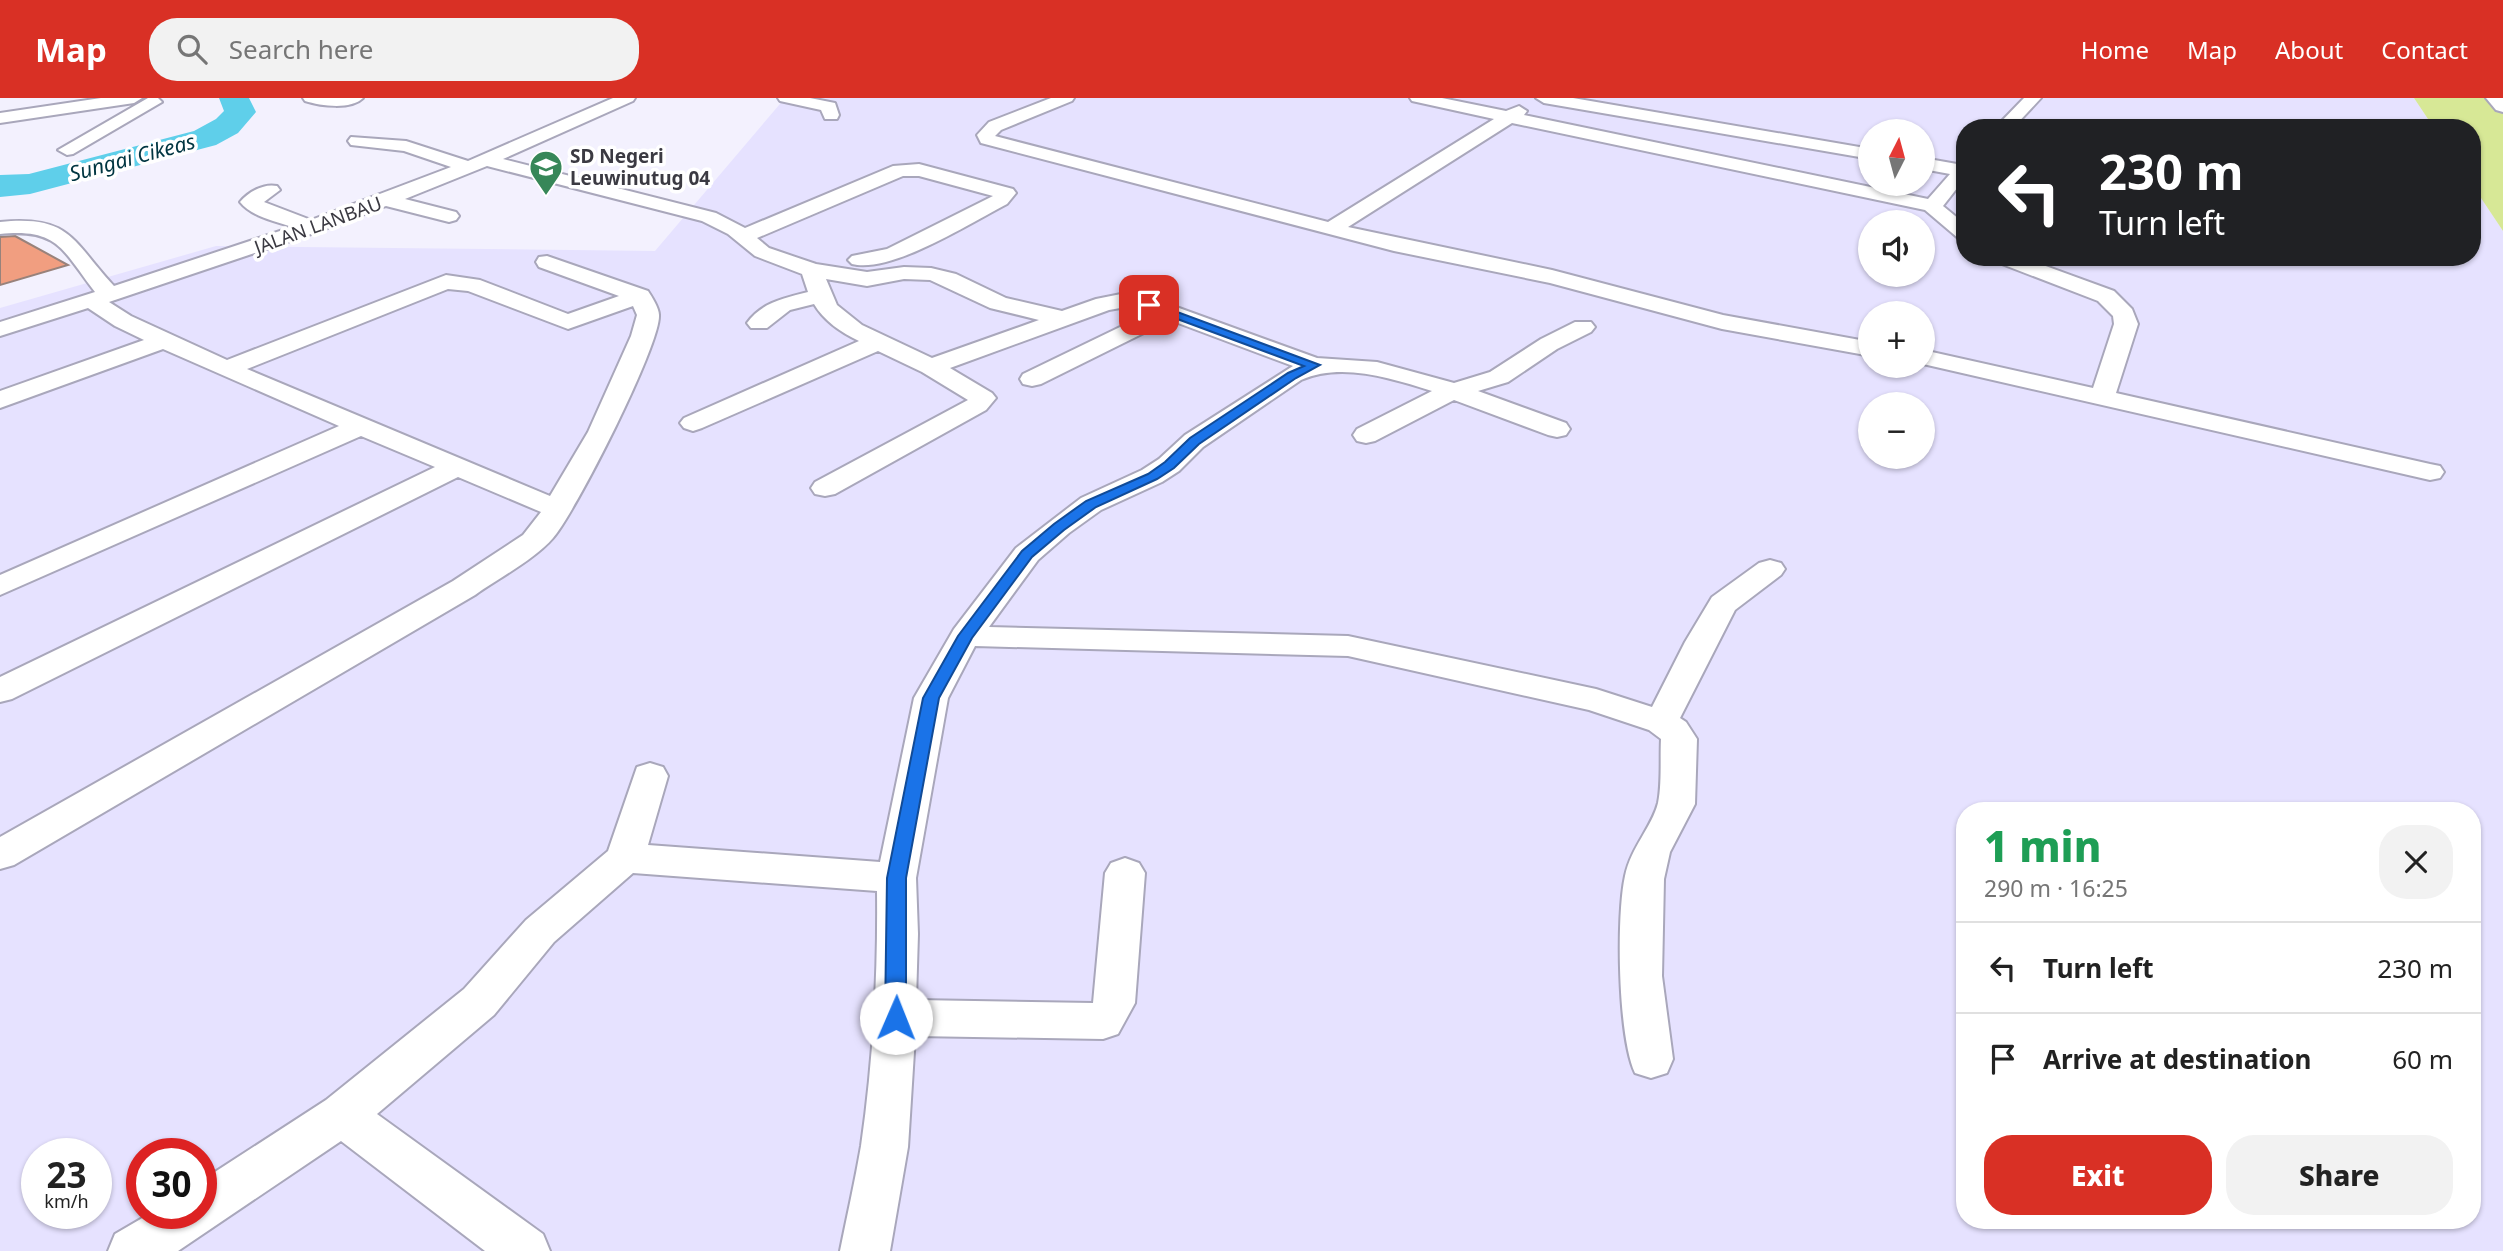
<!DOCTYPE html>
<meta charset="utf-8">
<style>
:root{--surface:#fff;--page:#f2f2f2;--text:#222;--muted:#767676;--line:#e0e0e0;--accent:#d93025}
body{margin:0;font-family:"Noto Sans",sans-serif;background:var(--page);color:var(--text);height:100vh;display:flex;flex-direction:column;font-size:26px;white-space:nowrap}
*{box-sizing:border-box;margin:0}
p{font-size:23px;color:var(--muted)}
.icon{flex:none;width:38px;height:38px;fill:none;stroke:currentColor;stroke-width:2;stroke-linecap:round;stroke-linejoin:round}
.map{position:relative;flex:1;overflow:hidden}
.side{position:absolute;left:1956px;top:704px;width:525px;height:427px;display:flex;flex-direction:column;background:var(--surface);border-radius:28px;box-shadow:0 2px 5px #0004}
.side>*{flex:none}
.top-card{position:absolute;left:1956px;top:21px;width:525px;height:147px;border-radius:28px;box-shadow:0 2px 5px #0004;background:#202124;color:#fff;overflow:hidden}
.needle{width:46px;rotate:6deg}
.buttons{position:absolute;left:1858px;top:21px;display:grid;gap:14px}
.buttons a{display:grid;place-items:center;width:77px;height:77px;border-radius:50%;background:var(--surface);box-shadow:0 2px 5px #0004;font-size:35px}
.speed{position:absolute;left:21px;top:1040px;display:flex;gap:14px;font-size:35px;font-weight:700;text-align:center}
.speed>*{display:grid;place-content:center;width:91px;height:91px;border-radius:50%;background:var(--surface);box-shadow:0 2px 5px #0004;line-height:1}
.speed small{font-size:18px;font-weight:400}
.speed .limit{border:10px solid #d22;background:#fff;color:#111}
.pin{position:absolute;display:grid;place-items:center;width:60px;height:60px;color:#fff;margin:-30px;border-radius:14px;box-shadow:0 4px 10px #0006}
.me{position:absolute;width:77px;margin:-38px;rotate:1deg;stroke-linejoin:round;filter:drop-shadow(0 0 5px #0008)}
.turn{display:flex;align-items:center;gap:24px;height:147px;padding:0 28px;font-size:32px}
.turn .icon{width:91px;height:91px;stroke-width:2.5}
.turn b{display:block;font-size:49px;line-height:60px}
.round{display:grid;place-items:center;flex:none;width:74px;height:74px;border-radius:28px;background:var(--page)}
.summary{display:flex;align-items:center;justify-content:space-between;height:119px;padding:0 28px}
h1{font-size:42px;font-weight:800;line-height:52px;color:#1e9e55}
.button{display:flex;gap:14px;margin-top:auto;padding:14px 28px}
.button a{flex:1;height:80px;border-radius:28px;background:var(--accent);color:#fff;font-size:28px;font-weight:800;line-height:80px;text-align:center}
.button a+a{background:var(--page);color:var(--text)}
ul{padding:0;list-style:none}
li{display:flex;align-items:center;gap:21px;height:91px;padding:0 28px;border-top:2px solid var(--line)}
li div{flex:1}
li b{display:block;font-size:26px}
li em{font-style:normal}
header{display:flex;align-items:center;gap:42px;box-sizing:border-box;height:98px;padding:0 35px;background:var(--accent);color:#fff}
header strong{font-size:33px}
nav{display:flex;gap:38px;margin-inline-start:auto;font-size:24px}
.search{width:490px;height:63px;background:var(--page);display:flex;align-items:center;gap:18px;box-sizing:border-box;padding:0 24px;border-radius:28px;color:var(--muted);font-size:26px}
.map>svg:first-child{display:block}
</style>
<header>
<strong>Map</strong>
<div class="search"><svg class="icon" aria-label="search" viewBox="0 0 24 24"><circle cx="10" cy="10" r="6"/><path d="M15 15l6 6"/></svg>Search here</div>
<nav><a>Home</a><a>Map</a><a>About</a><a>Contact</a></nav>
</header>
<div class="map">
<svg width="2503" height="1153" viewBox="0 0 2503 1153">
<rect width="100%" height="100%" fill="#f3f1fe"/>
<path fill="#e6e2ff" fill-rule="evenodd" d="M785,0H2414L2434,30H1965V159H2473V88L2503,133V1153H0V210L216,148L655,153ZM1871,33H1923V86H1871ZM1871,124H1923V177H1871ZM1871,215H1923V268H1871ZM1871,306H1923V359H1871ZM1965,712H2473V1122H1965ZM37,1055H96V1115H37ZM142,1055H201V1115H142Z"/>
<path fill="#d7e896" d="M2414,0H2496L2503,8V133L2473,88V30H2434Z"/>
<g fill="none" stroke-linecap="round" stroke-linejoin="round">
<path fill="#5fcfea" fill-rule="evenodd" d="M219,0H249L256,14L238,35L216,47L30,96L0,99V77L29,76L194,33L216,21L224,13Z"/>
</g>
<path fill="#f19e80" stroke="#98827b" stroke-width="2" d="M15,138L68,167L0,187V139Z"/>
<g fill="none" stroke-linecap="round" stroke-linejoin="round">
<defs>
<path id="minor" d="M101,0H142L134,5L0,25V15Z
M148,0H158L162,4L73,56L67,57L58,52Z
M303,0H363C351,12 321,8 305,3Z
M613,0H635L633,3L503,61L716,115L745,130L893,68L919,66L1013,91L1016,95L1007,106C970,125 891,176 852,166L848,162L852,158L887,151L993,98L919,78H903L757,140L769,150L816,166L867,174L904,169L931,170L956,176L1006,200L1062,213L1096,201L1126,195L1157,202L1317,260L1377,264L1454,285L1490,274L1541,241L1575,224H1591L1595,229L1591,234L1557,251L1508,284L1478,293L1566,325L1570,331L1566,337L1557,339L1548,337L1454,302L1375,343L1366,345L1357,343L1353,337L1357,331L1432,293C1391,280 1341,264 1301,282L1203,349L1179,373L1162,384L1101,412L1069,435L1038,462L989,529L1348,538L1596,591L1652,609L1685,544L1712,499L1759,465L1770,462L1781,465L1785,471L1781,477L1735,512L1680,620L1686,624L1697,641L1695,706L1670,754L1664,781L1662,878L1673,961L1667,975L1651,980L1635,975C1618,939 1616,818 1625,778C1631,749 1652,729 1658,705C1662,686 1660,661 1661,641L1649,632L1589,612L1348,558L975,548L948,600L916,780L918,836L916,902L1093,905L1105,775L1111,765L1125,760L1139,765L1145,775L1135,905L1118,936L1103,941L915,938L908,1049L890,1153H840C847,1118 855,1083 861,1048C873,965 878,878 877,793L633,775L554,844L494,917L377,1016L543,1136L550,1153H485L341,1043L178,1153H108L115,1136L151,1115H201V1083L326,1002L464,891L526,822L608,753L637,669L650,665L663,669L668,678L648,747L880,764L914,600L954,531L1016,450L1081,400L1142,372L1159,361L1185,337L1293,268L1170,222L1041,286L1032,288L1023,286L1020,281L1023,276L1149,215L1126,209L1109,212L950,270L992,295L996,300L986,312L835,396L825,398L815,396L811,390L815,384L968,302L922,274L878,253L702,330L693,333L684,330L680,325L684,320L859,243C842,235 824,223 814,206L790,212L767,230H751L747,225C762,204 785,200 808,194L802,176L755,158L728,136L702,123L487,68L405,101L456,114L459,118L456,122L449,124L386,108L320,133L109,204L131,218L227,262L446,177L480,182L568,216L619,198L539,169L536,164L539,159L547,158L648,193C652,199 659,210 659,217C661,246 575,415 553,440C535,461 499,480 475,497L14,767L0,771V739L453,483L523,437L541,414L458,379L12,601L0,604V579L435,369L361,338L0,497V477L339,328L163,251L0,310V293L144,242L115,228L88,210L0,238V224L95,194C63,153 59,130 0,136V124C71,117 72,143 114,188L292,129C275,123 252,119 240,104C248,94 264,85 277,88L280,92L264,104L311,122L451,69L404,53L351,47L348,43L351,39L406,43L468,63ZM826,181L867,188L904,181L930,182L990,210L1039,222L932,260L862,227L837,207ZM448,191L468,193L568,231L633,208L637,217L631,238L588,334L550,398L247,271Z
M778,0H810L835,5L839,17L837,21H825L821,12L780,3Z
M1051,0H1074L1072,3L1001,32L995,38L1328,124L1494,21L1412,3L1410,0H1442L1506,13L1519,8L1527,13L1524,17L1928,101L1950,76L1923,71V60L1957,66L1965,62V80L1943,108L1965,126V142L1958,140L1925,112L1512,25L1348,129L1552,172L1723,217L1871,244V258L1722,231L1550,185L1394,153L981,45L977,37L989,24Z
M1536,0H1573L1871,51V61L1544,5Z
M2024,0H2041L2013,30H1995Z
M1991,159H2021L2114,193L2132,211L2138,226L2116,295L2430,366L2440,368L2444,374L2440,380L2430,382L1923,266V252L2093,290L2114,226L2113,218L2098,203L1994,163Z"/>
<path id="highway" d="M2486,0H2503V14L2496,12Z"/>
</defs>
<use href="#minor" stroke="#a9a7bb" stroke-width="4"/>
<use href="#highway" stroke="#a9a7bb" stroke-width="4"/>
<use href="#minor" fill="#fff" fill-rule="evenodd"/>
<use href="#highway" fill="#fff" fill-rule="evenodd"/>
</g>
<path fill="#1a73e8" stroke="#114b97" stroke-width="2" d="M1145,205H1153L1320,267L1296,280L1199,346L1174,370L1157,381L1096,409L1064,432L1032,459L972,540L939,600L906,780V920L903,927L896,929L888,927L885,920L887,780L923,600L958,538L1022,453L1054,426L1086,403L1148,376L1165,364L1190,340L1288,275L1304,268L1145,209Z"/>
<defs>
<symbol id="school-pin" viewBox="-11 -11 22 30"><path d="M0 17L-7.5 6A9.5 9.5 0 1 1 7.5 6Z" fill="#378758" stroke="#fff"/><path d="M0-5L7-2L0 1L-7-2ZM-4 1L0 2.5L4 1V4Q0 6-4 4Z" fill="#fff"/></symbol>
</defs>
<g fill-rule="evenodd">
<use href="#school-pin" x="527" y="50" width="38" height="52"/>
</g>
<g text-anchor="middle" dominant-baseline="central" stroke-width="7" stroke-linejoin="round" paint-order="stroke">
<g font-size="19" font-weight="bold" fill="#3b3a42" stroke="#fff" text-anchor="start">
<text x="570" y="58">SD Negeri<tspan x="570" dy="22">Leuwinutug 04</tspan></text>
</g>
<g font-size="19" fill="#3b3a42" stroke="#fff">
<text transform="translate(318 127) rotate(-20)">JALAN LANBAU</text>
</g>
<g font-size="21" font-style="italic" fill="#003541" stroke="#fff">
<text transform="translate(132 59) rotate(-15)">Sungai Cikeas</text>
</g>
</g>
</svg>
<div class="buttons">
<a><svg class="needle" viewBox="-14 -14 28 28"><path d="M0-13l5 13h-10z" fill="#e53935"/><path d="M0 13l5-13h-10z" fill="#767676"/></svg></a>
<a><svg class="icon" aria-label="sound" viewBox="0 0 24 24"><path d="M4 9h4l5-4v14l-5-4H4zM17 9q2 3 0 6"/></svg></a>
<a>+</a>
<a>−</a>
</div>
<div class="speed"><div>23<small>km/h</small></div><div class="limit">30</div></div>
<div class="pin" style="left:1149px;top:207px;background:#d93025"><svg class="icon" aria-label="arrive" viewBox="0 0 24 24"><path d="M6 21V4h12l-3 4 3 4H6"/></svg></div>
<svg class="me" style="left:896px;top:920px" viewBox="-20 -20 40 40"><circle r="19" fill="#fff"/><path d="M0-13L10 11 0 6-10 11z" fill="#1a73e8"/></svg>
<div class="top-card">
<div class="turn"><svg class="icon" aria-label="left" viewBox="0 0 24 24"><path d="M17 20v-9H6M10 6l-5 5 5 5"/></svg><div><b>230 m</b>Turn left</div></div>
</div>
<section class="side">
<div class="summary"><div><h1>1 min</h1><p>290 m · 16:25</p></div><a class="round"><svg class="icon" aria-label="close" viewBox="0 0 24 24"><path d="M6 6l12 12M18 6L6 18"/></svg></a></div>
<ul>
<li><svg class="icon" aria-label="left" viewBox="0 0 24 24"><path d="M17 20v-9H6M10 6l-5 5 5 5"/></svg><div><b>Turn left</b></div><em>230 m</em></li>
<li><svg class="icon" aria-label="arrive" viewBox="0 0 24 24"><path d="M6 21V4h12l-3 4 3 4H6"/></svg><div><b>Arrive at destination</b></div><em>60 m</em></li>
</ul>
<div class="button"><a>Exit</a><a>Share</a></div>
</section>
</div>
